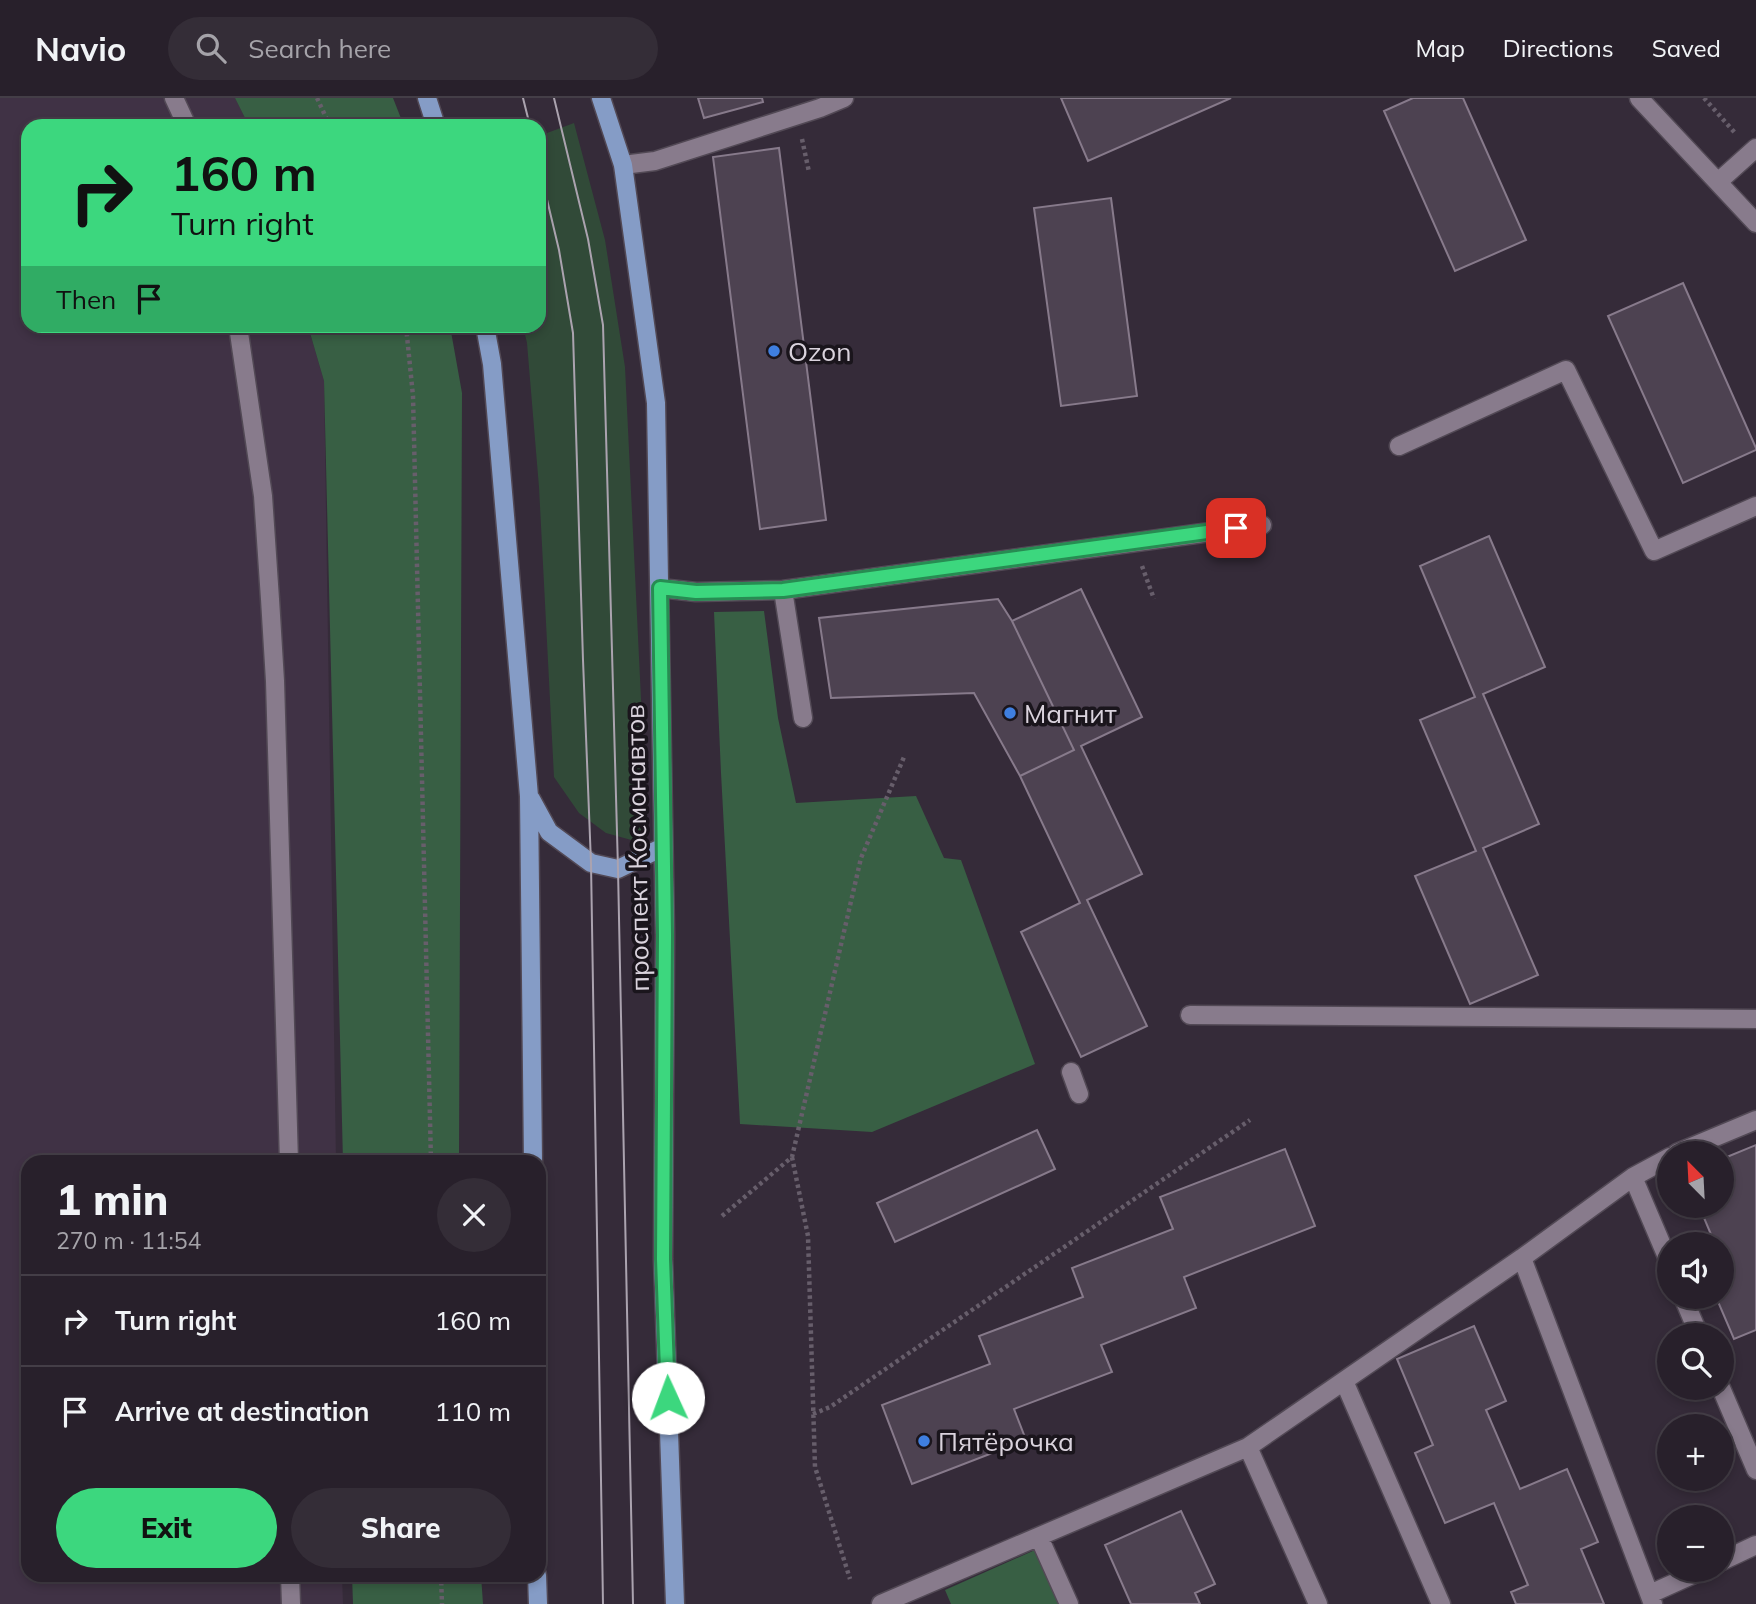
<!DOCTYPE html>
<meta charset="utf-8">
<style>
:root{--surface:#28202b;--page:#342d37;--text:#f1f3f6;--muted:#a5a3a9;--line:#443e47;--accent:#3cd77e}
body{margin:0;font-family:Mulish,sans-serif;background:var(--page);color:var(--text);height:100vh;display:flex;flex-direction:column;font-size:26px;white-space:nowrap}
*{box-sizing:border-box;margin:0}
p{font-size:23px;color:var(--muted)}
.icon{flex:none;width:38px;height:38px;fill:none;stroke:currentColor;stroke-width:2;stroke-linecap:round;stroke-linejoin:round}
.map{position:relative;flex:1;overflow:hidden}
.side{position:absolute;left:21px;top:1057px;width:525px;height:427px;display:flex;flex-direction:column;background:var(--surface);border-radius:21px;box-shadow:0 4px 10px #0003,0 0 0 2px var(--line)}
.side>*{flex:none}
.guide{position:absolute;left:21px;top:21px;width:525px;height:214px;border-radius:21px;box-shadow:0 4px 10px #0003,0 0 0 2px var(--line);background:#3cd77e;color:#111;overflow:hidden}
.needle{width:46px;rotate:336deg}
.controls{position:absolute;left:1657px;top:1043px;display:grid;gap:14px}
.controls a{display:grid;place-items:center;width:77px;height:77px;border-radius:50%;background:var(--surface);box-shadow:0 4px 10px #0003,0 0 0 2px var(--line);font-size:35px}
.pin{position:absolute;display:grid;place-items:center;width:60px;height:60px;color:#fff;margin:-30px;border-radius:14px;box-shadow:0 4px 10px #0006}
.me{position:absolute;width:77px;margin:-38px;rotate:358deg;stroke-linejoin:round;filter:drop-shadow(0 0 5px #0008)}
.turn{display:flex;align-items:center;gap:24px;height:147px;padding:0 35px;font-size:32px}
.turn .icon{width:91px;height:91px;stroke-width:2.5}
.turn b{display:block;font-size:49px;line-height:60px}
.then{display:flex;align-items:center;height:66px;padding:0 35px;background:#0003;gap:14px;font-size:26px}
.round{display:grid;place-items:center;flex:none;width:74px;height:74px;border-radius:37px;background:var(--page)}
.head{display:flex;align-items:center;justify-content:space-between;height:119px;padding:0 35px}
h1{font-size:42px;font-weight:800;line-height:52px}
.action{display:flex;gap:14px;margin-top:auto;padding:14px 35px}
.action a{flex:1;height:80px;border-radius:42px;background:var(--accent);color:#111;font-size:28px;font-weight:800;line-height:80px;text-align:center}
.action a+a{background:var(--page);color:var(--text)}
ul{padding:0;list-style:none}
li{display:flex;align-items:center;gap:21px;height:91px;padding:0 35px;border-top:2px solid var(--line)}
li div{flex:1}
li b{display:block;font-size:26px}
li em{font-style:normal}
header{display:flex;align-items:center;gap:42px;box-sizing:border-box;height:98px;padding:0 35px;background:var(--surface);border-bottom:2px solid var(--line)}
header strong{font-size:33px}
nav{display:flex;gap:38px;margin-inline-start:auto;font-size:24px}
.search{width:490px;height:63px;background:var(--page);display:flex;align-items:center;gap:18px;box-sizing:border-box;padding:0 24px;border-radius:38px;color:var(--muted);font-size:26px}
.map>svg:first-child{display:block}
</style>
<header>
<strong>Navio</strong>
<div class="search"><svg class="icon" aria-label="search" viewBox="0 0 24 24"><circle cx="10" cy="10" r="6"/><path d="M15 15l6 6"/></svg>Search here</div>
<nav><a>Map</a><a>Directions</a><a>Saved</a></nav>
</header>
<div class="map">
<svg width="1756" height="1506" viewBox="0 0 1756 1506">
<rect width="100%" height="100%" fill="#352b39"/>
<path fill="#403245" d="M0,0H235L249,28H28V228H308L324,283L336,1064H28V1477H342L343,1506H0Z"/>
<path fill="#314a38" d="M574,25L605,142L625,269L647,725L635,743L606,735L579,715L554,679L539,389L527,245L523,228H539V38Z"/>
<path fill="#385f44" d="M235,0H393L404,28H249Z
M308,228H450L462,295L459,1064H343L324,283Z
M764,513L778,620L796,705L916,698L944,760L961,762L1035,966L872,1034L740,1026L721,675L714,514Z
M1035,1452L1060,1506H951L945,1492Z
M352,1477H481L483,1506H353Z"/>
<path fill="#4d4251" stroke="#877a8b" stroke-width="2" d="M698,0H762L763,4L704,20Z
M1061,0H1231L1088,63Z
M1413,0H1463L1526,142L1455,173L1384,13Z
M779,50L826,422L760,431L713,59Z
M1111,100L1137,298L1061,308L1034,110Z
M1683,185L1756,350V352L1683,385L1608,218Z
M1489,438L1545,569L1483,596L1539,726L1483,750L1538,877L1470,906L1415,778L1476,753L1420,622L1475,599L1420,468Z
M1081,491L1142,619L1081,648L1142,776L1087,802L1147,928L1081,959L1021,834L1080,805L1020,678L1074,652L1012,523Z
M998,501L1012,523L1074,652L1020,678L974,595L831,600L819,520Z
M1037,1032L1055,1071L895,1144L877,1105Z
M1756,1047V1232L1734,1241L1716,1199H1722V1146H1715L1699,1108H1722V1061Z
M1285,1051L1315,1128L1184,1179L1196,1210L1101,1247L1112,1274L1014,1311L1026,1342L912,1386L882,1307L990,1266L979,1238L1083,1199L1072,1170L1173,1131L1160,1099Z
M1474,1228L1506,1303L1486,1312L1520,1391L1567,1371L1598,1444L1581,1451L1604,1506H1516L1511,1494L1528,1487L1494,1405L1445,1425L1415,1355L1433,1347L1397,1261Z
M1181,1413L1215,1486L1195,1495L1200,1506H1131L1105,1447Z"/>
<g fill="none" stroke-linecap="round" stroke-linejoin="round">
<defs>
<path id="service" d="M174,0L187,28
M1639,0L1756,125
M623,67L655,63L820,10L844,0
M1718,84L1756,50
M238,228L263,398L270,501L275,583L289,1064
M1399,348L1566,272L1654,453L1756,408
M660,490L696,494L783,492L1262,427
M783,492L803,620
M1190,917L1756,921
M1071,974L1079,996
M1677,1055L1756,1022
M1633,1079L1670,1166
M1522,1160L1653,1506
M1683,1199L1699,1237
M1344,1283L1441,1506
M1721,1290L1756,1372
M1248,1349L1318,1506
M1039,1439L1069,1506
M1722,1463L1756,1447
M290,1477L291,1506
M1650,1496L1703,1472
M881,1506L1248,1349L1522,1160L1633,1079L1670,1059"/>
<path id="primary" d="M427,0L436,28
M601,0L623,67L656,305L665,837L663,1161L675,1506
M485,228L492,266L529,698L533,1064
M531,701L549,734L591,765L618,771L663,749
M537,1477L538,1506"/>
</defs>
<use href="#service" stroke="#524955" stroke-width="21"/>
<use href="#primary" stroke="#524955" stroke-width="21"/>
<path stroke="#675e6b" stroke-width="4.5" stroke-dasharray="3.5 3.5" stroke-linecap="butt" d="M317,0L330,28
M1704,0L1736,36
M802,41L809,74
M406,228L413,298L431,1064
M1142,468L1154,501
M792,1059L808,1138L815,1369L850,1481
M722,1118L792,1059L861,760L904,659
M813,1316L830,1309L1250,1022
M441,1477L442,1506"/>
<use href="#service" stroke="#887b8c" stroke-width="18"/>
<use href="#primary" stroke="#859cc6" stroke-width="18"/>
<path stroke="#aba3af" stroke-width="2" d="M523,0L530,28
M554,0L588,141L603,227L618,771L633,1506
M539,68L559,152L573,235L583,562L591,765L603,1506"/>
</g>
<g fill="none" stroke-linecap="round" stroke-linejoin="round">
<defs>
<path id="route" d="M668,1300L663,1161L665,837L660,490L696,494L783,492L1236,430"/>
</defs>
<use href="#route" stroke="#278c52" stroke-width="18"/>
<use href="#route" stroke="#3cd77e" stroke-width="12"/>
</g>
<g fill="#3f7fe0" stroke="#1a151c" stroke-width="2.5">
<circle cx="774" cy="253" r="7"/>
<circle cx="1010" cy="615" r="7"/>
<circle cx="924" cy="1343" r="7"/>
</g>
<g text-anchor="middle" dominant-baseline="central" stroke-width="7" stroke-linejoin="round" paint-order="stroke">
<g font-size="26" fill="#dad3dd" stroke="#1a151c" text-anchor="start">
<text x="788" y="253">Ozon</text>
<text x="1024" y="615">Магнит</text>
<text x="938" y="1343">Пятёрочка</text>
</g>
<g font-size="26" fill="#dad3dd" stroke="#1a151c">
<text transform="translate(637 750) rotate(-91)">проспект Космонавтов</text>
</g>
</g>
</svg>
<div class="controls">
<a><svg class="needle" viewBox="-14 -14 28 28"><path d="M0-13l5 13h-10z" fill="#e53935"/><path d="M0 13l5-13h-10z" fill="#a5a3a9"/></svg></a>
<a><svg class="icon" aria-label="sound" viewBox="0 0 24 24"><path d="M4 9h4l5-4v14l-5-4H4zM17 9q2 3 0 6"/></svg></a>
<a><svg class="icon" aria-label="search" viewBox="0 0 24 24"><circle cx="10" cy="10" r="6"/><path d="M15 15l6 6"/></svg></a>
<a>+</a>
<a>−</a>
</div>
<div class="pin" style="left:1236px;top:430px;background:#d93025"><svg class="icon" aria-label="arrive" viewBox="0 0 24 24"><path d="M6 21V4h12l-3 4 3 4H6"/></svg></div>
<svg class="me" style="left:668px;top:1300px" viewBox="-20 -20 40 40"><circle r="19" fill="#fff"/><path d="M0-13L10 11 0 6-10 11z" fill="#3cd77e"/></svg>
<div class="guide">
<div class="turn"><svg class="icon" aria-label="right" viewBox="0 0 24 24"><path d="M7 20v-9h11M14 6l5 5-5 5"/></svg><div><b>160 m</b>Turn right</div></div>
<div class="then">Then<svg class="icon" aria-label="arrive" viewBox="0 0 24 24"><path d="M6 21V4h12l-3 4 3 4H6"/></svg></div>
</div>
<section class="side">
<div class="head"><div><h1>1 min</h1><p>270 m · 11:54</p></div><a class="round"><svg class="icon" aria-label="close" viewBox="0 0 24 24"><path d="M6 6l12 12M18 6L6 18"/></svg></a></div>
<ul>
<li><svg class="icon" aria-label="right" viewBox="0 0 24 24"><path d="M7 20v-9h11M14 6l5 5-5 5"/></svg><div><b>Turn right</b></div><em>160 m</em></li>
<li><svg class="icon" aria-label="arrive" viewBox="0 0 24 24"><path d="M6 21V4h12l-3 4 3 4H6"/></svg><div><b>Arrive at destination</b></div><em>110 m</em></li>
</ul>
<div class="action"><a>Exit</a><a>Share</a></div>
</section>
</div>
